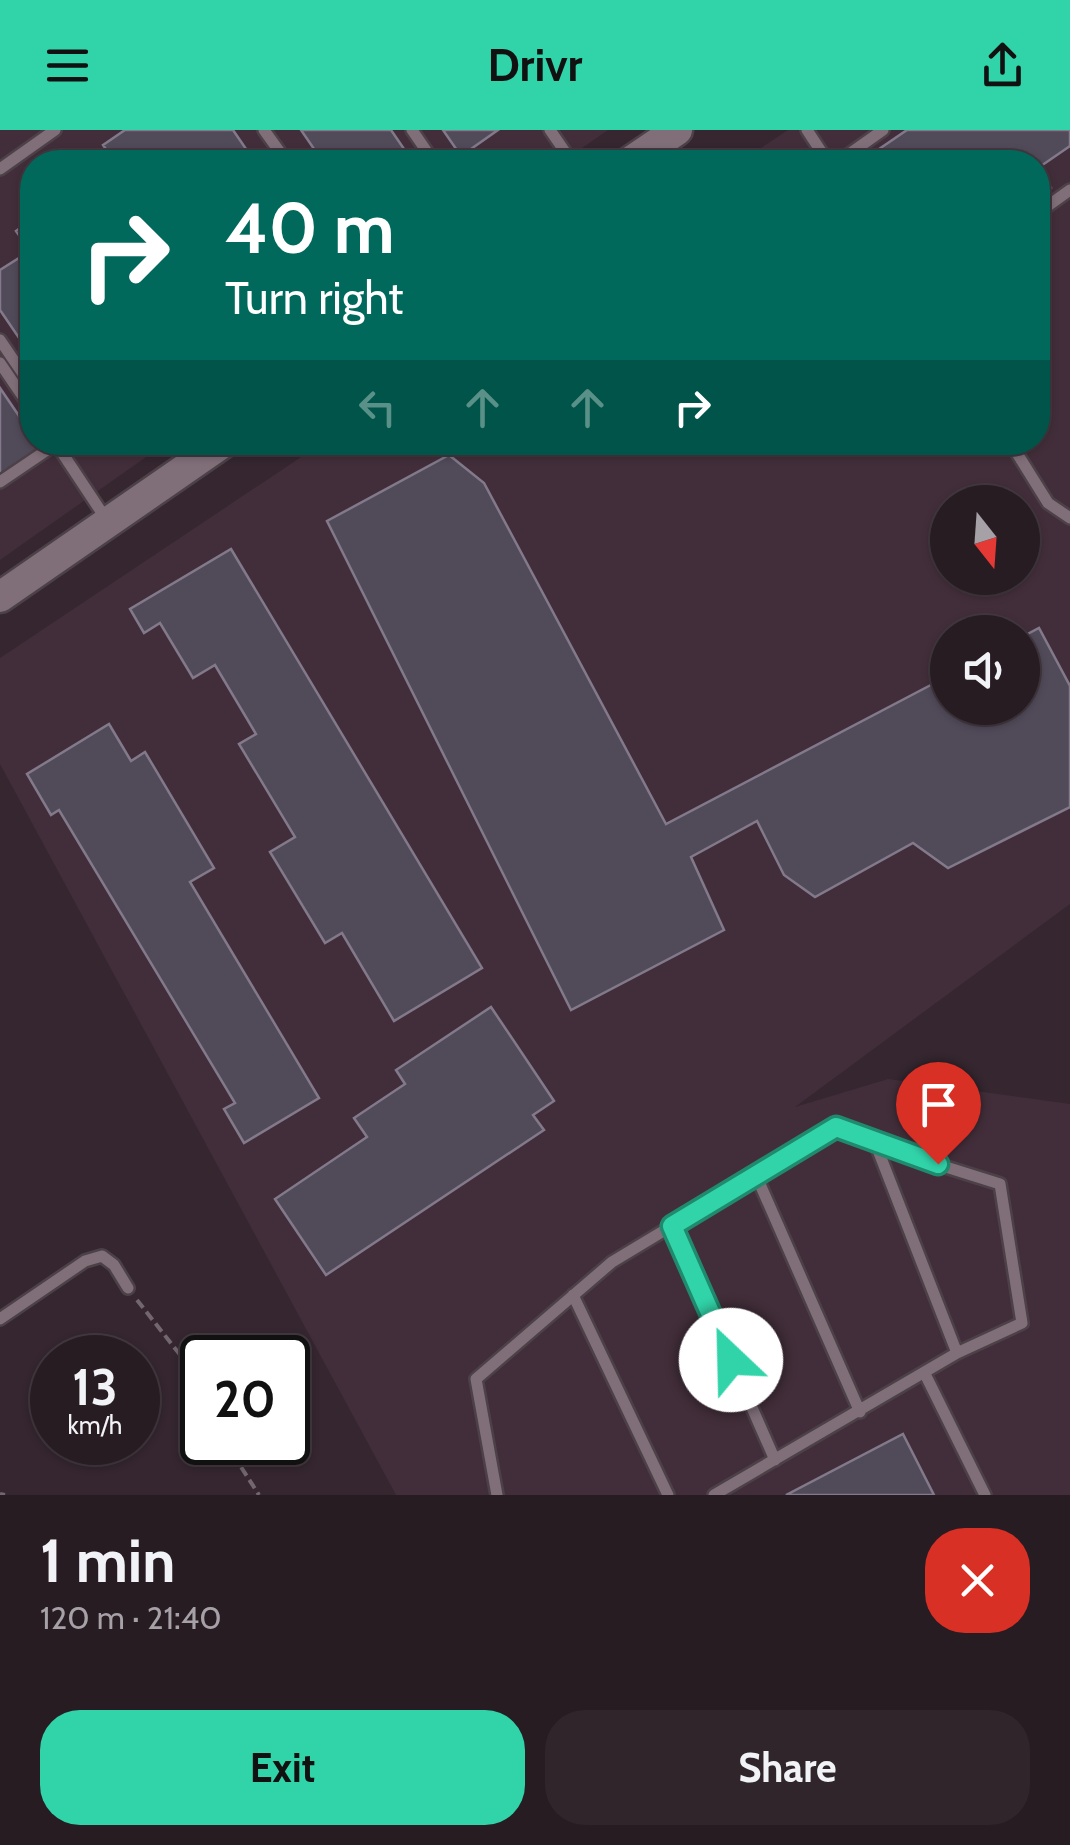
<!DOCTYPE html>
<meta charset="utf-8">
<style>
:root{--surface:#281c23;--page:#30252b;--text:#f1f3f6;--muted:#a5a1a6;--line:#443a41;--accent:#31d4a9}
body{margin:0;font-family:Cabin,sans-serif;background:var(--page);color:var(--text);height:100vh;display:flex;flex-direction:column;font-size:38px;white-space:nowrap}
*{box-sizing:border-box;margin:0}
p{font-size:32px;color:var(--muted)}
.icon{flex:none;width:55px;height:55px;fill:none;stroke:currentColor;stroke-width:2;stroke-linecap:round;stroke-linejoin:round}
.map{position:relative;height:1365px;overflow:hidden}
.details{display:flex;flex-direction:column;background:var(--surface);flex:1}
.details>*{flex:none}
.hud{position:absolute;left:20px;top:20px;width:1030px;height:305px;border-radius:40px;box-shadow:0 2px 8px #0004,0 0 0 2px var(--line);background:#00695c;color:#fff;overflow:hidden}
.needle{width:65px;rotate:163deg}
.fabs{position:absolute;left:930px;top:355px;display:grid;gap:20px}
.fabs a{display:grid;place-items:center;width:110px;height:110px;border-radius:50%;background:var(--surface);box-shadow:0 2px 8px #0004,0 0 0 2px var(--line);font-size:50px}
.speed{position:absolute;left:30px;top:1205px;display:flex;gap:20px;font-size:50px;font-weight:700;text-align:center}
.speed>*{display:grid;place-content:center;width:130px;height:130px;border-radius:50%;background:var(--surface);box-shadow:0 2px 8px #0004,0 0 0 2px var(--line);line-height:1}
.speed small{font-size:25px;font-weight:400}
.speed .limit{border:5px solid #111;border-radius:15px;background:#fff;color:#111}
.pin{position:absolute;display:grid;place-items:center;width:85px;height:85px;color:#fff;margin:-102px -42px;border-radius:50% 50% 50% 0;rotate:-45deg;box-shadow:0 0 10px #0007}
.pin .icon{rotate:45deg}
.me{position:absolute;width:110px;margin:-55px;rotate:336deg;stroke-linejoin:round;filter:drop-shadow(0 0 8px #0008)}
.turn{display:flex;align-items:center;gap:35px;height:210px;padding:0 40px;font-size:45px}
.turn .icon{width:130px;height:130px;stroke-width:2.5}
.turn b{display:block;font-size:70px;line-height:85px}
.lanes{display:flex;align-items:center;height:95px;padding:0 40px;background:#0003;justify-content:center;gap:50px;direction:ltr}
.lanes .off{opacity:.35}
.round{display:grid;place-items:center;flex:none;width:105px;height:105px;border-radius:40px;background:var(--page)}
.head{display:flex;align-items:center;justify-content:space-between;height:170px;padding:0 40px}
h1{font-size:60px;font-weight:700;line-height:75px}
.action{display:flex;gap:20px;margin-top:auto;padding:20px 40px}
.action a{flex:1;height:115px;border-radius:40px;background:var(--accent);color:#111;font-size:40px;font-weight:700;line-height:115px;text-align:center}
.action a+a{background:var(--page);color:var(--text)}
header{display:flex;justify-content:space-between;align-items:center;height:130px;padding:0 40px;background:var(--accent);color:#111;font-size:45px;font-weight:700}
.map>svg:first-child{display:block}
</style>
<header><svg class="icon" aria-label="menu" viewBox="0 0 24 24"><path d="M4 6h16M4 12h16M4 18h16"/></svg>Drivr<svg class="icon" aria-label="share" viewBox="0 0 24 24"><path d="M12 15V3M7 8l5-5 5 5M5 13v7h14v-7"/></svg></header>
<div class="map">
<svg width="1070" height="1365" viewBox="0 0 1070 1365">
<rect width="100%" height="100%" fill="#35262f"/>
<path fill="#422e3a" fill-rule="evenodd" d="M0,0H608L562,32H32V312L166,313L0,430Z
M788,0H1070V774L795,977L888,949L1070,974V1365H396L0,634V528L322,313L1038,312V32H740ZM948,372H1022V448H948ZM948,502H1022V578H948Z"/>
<path fill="#514a59" stroke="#827a8b" stroke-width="2.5" d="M125,0H233L255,32H115L103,15Z
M301,0H391L413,32H323Z
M443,0H498L461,26Z
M907,0H1070V16L1038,38L1051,58L1038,67V32H860Z
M32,89V227L0,180V140L30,121L16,101Z
M0,258L32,305V312L42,319L0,349Z
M449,325L484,353L666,694L948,546V578H1022V507L1039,498L1070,556V677L948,738L913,713L815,767L784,745L757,691L691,727L724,800L571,880L327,391Z
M231,419L482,838L394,891L342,803L325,813L270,722L295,707L239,614L256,604L215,535L193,548L160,493L144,503L130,479Z
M109,594L131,631L145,622L214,738L190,752L319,968L244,1013L224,979L235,973L59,680L51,685L27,644Z
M491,877L554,971L533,985L544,1000L326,1145L275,1069L367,1007L354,988L405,954L396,940Z
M903,1304L934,1365H786Z"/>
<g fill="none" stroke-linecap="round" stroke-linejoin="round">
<defs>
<path id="lane" d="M264,0L287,32
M412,0L434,32
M550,0L572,32
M807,0L828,32
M838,32L883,0
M0,39L55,0
M1038,83L1070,60
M0,210L32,257
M0,233L32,280
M55,312L106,389
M1010,312L1048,373L1070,388
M0,352L56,314
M876,1015L1000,1054L1022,1193L957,1223
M756,1045L860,1282
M672,1096L775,1330
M573,1165L668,1365
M0,1189L85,1131L102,1126L114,1135L128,1158
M925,1244L985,1365
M497,1365L476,1249L612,1132L836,997L876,1015L957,1223L714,1365"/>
<path id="secondary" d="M630,32L677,0
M0,467L224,312"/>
</defs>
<use href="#lane" stroke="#4d4148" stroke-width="16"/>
<use href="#secondary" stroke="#4d4148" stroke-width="35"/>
<path stroke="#73666e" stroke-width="4" stroke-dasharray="10 5" stroke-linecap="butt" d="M137,1170L185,1231L202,1265
M225,1312L259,1365
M0,1364L5,1365"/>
<use href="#lane" stroke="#806f79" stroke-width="11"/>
<use href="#secondary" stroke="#806f79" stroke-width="30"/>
</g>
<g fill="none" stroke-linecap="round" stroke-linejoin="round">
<defs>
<path id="route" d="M731,1230L672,1096L836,997L938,1034"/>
</defs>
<use href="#route" stroke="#208a6e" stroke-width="25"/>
<use href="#route" stroke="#31d4a9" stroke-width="18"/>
</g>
</svg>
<div class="fabs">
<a><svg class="needle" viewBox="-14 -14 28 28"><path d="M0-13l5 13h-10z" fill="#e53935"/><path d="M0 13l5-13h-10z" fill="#a5a1a6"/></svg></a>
<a><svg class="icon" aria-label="sound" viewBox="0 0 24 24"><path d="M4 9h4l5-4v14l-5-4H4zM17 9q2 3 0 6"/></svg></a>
</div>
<div class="speed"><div>13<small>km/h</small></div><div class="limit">20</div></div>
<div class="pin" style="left:938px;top:1034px;background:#d93025"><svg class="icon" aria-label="arrive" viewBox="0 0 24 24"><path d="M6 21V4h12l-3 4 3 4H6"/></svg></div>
<svg class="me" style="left:731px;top:1230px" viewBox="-20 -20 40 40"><circle r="19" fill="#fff"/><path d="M0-13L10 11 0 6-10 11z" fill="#31d4a9"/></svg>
<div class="hud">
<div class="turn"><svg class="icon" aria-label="right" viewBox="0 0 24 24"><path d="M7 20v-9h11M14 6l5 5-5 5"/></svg><div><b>40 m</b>Turn right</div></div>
<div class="lanes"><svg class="icon off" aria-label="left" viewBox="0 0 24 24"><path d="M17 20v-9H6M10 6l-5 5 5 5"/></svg><svg class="icon off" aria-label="ahead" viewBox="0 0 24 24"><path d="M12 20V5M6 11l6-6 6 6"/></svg><svg class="icon off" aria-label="ahead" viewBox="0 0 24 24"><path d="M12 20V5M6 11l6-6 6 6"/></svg><svg class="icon" aria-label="right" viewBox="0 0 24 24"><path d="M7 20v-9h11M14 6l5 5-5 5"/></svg></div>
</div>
</div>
<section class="details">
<div class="head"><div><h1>1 min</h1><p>120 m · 21:40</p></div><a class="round" style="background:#d93025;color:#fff"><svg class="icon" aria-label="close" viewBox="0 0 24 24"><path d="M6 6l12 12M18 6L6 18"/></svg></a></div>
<div class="action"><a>Exit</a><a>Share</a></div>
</section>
